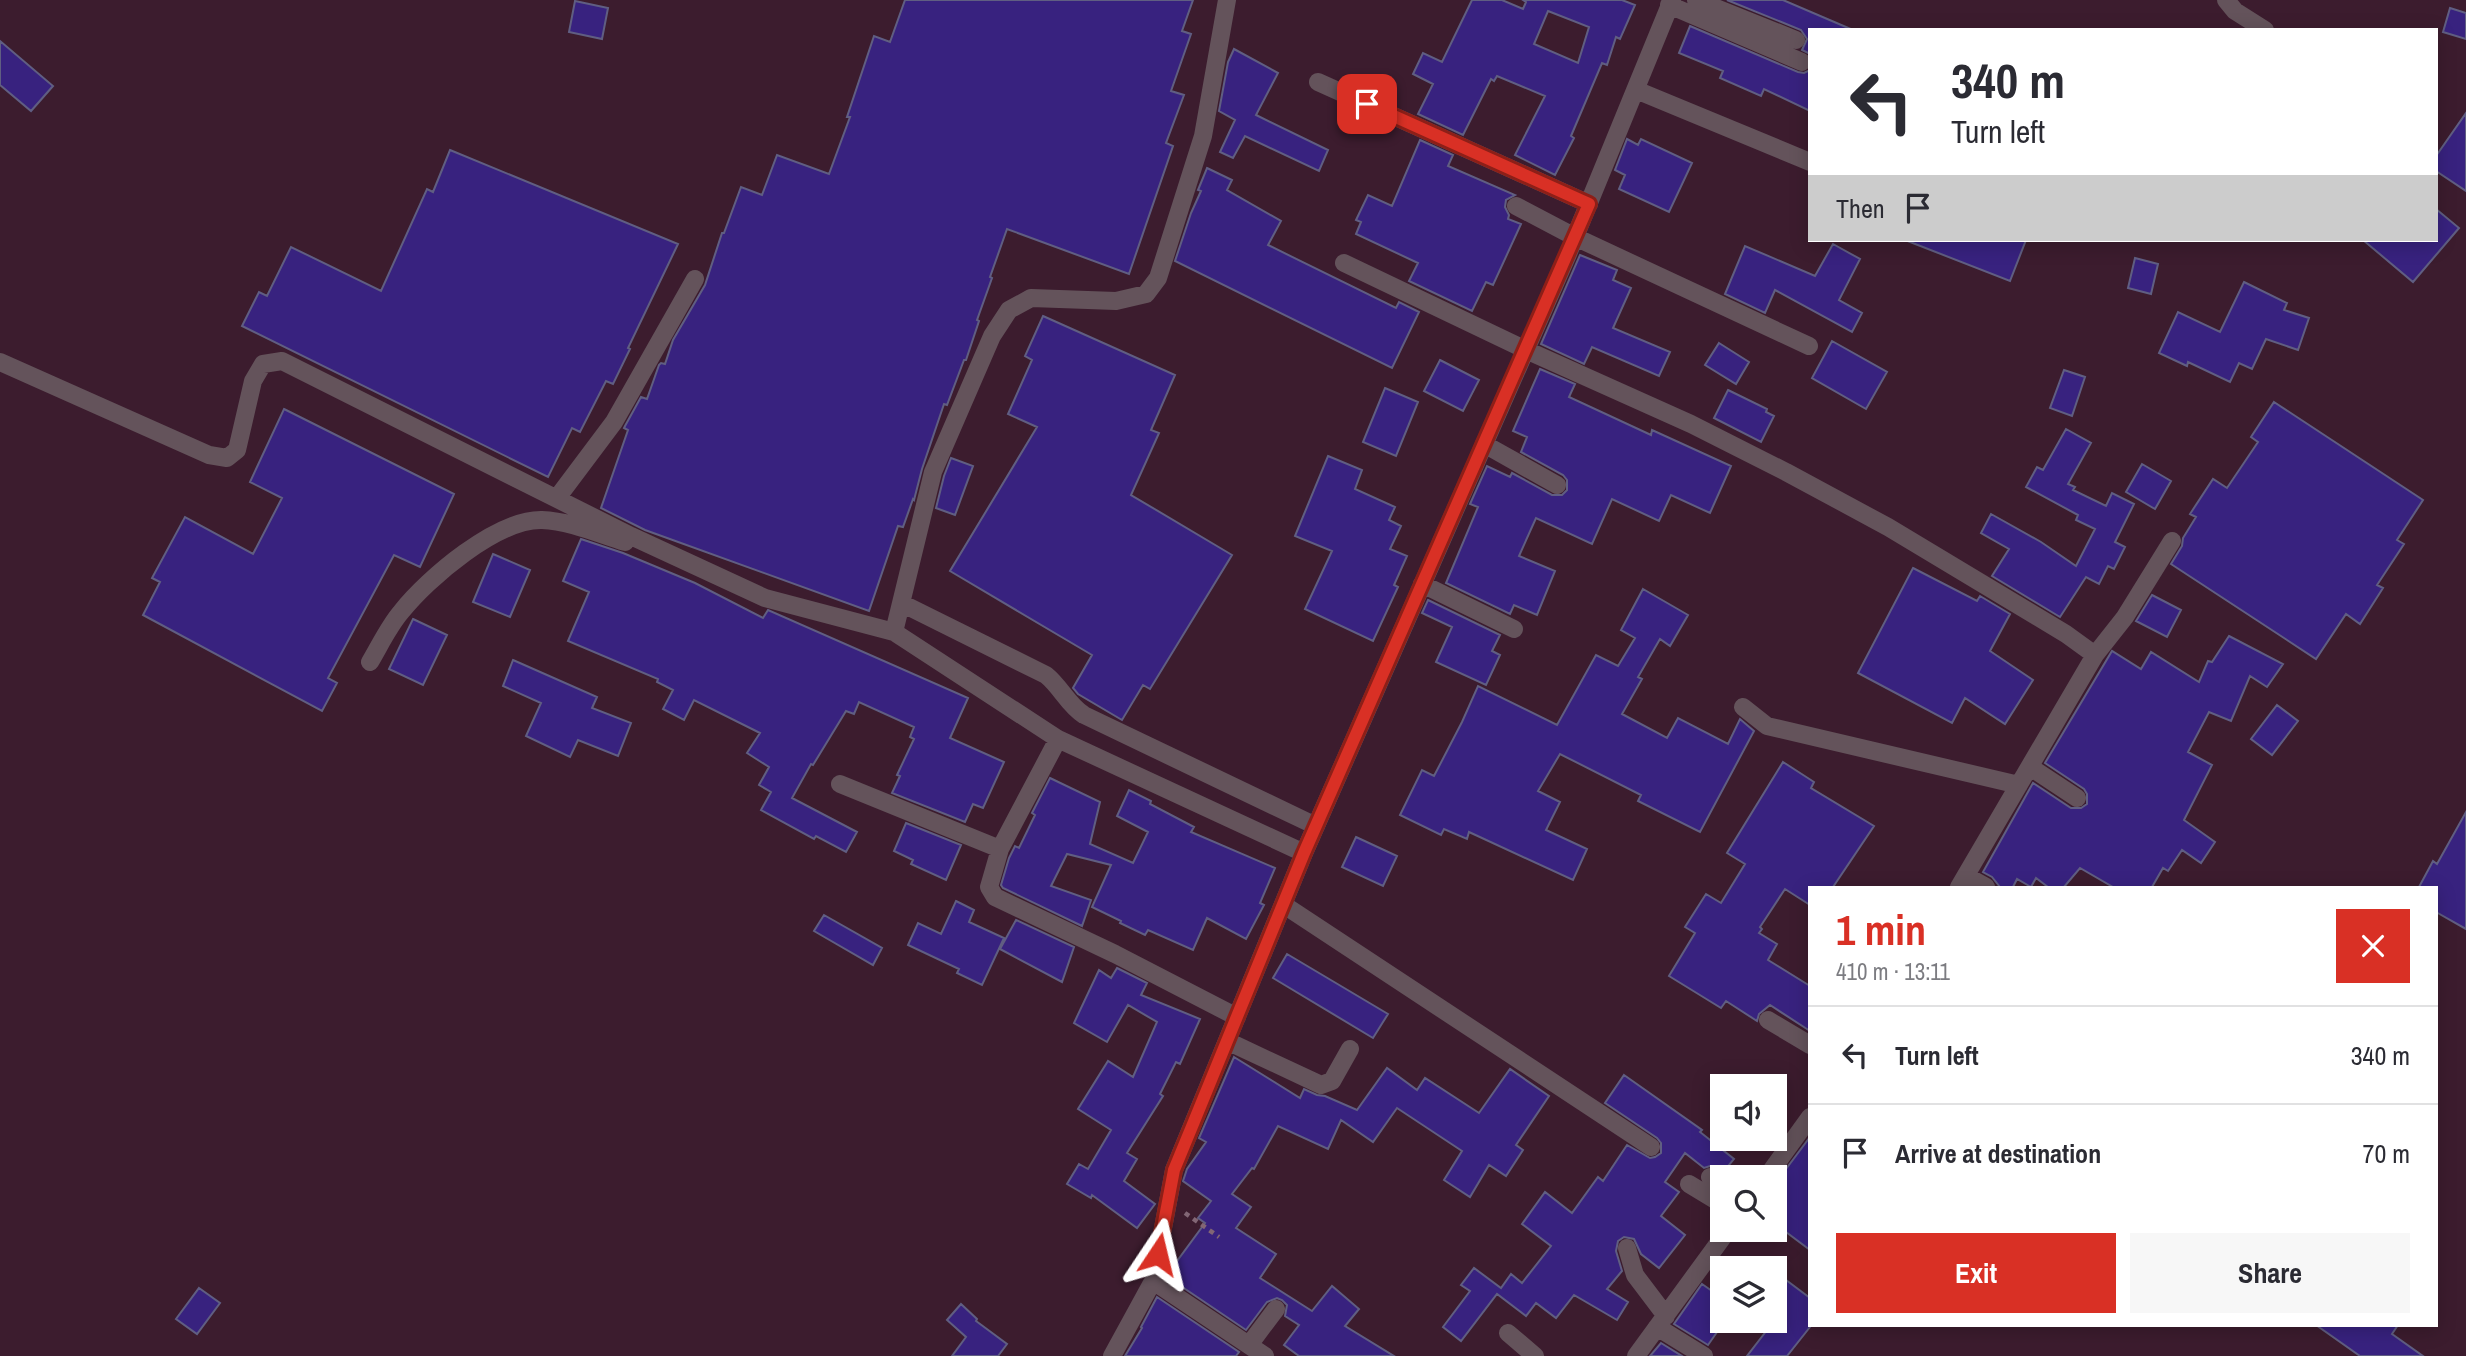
<!DOCTYPE html>
<meta charset="utf-8">
<style>
:root{--surface:#fff;--page:#f7f7f7;--text:#2b2b33;--muted:#7c7c81;--line:#e1e1e2;--accent:#d93025}
body{margin:0;font-family:"Archivo Narrow",sans-serif;background:var(--page);color:var(--text);height:100vh;display:flex;flex-direction:column;font-size:26px;white-space:nowrap}
*{box-sizing:border-box;margin:0}
p{font-size:23px;color:var(--muted)}
.icon{flex:none;width:38px;height:38px;fill:none;stroke:currentColor;stroke-width:2;stroke-linecap:round;stroke-linejoin:round}
.map{position:relative;flex:1;overflow:hidden}
.panel{position:absolute;left:1808px;top:886px;width:630px;height:441px;display:flex;flex-direction:column;background:var(--surface);border-radius:0px;box-shadow:0 4px 18px #0003}
.panel>*{flex:none}
.top-card{position:absolute;left:1808px;top:28px;width:630px;height:214px;border-radius:0px;box-shadow:0 4px 18px #0003;background:#fff;color:var(--text);overflow:hidden}
.fabs{position:absolute;left:1710px;top:1074px;display:grid;gap:14px}
.fabs a{display:grid;place-items:center;width:77px;height:77px;border-radius:0px;background:var(--surface);box-shadow:0 4px 18px #0003;font-size:35px}
.pin{position:absolute;display:grid;place-items:center;width:60px;height:60px;color:#fff;margin:-30px;border-radius:14px;box-shadow:0 4px 10px #0006}
.me{position:absolute;width:77px;margin:-38px;rotate:10deg;stroke-linejoin:round;filter:drop-shadow(0 0 5px #0008)}
.turn{display:flex;align-items:center;gap:24px;height:147px;padding:0 28px;font-size:32px}
.turn .icon{width:91px;height:91px;stroke-width:2.5}
.turn b{display:block;font-size:49px;line-height:60px}
.then{display:flex;align-items:center;height:66px;padding:0 28px;background:#0003;gap:14px;font-size:26px}
.round{display:grid;place-items:center;flex:none;width:74px;height:74px;border-radius:0px;background:var(--page)}
.headline{display:flex;align-items:center;justify-content:space-between;height:119px;padding:0 28px}
h1{font-size:42px;font-weight:800;line-height:52px;color:var(--accent)}
.cta{display:flex;gap:14px;margin-top:auto;padding:14px 28px}
.cta a{flex:1;height:80px;border-radius:0px;background:var(--accent);color:#fff;font-size:28px;font-weight:800;line-height:80px;text-align:center}
.cta a+a{background:var(--page);color:var(--text)}
ul{padding:0;list-style:none}
li{display:flex;align-items:center;gap:21px;height:98px;padding:0 28px;border-top:2px solid var(--line)}
li div{flex:1}
li b{display:block;font-size:26px}
li em{font-style:normal}
.map>svg:first-child{display:block}
</style>
<div class="map">
<svg width="2466" height="1356" viewBox="0 0 2466 1356">
<rect width="100%" height="100%" fill="#3c1c2e"/>
<path fill="#38227f" stroke="#605e82" stroke-width="2" fill-rule="evenodd" d="M905,0H1193L1182,31L1191,34L1171,91L1184,95L1166,143L1173,146L1129,274L1007,229L990,277L992,278L977,320L979,321L966,360H964L947,405L944,404L922,469L914,500L913,499L903,527L898,526L869,611L645,530L601,508L628,430L624,428L625,426L641,397L647,399L659,365L661,363L665,364L673,340L705,285L722,233H724L741,187L762,195L777,155L829,174L850,117H847L874,36L890,42Z
M1472,0H1502L1523,9L1526,2L1523,0H1622L1635,5L1620,39L1616,37L1607,65L1602,63L1571,136L1574,138L1555,175L1515,155L1545,96L1497,76L1494,81L1491,79L1463,135L1418,114L1433,84L1413,74L1423,53L1442,62ZM1548,11L1589,27L1578,63L1534,44Z
M1727,0H1783L1853,30H1810V54L1802,50L1807,39L1801,30Z
M575,1L608,8L602,39L569,32Z
M2450,8L2466,13V39L2443,32Z
M1690,26L1798,72L1804,73L1810,70V111L1764,89L1761,96L1720,78L1723,71L1679,53Z
M0,41L53,86L31,111L0,85Z
M1234,49L1278,73L1256,115L1328,150L1319,171L1245,136L1233,158L1220,152L1235,120L1219,111L1228,62Z
M2466,113V191L2436,171V156Z
M1627,139L1638,145L1641,139L1692,163L1669,212L1619,189L1625,175L1615,170Z
M1420,140L1453,155L1448,166L1515,195L1506,200L1505,207L1509,215L1508,219L1521,224L1493,285L1486,282L1472,311L1409,281L1418,263L1356,234L1361,222L1356,220L1368,195L1392,206Z
M450,150L678,244L628,348L630,349L613,384L606,381L580,432L572,428L548,477L242,326L259,292L267,296L291,247L381,291L427,189L433,192Z
M1207,168L1232,180L1227,190L1281,221L1268,245L1396,308L1399,302L1419,312L1392,368L1175,261L1191,213L1201,191L1198,190Z
M2436,209L2459,228L2413,282L2363,240H2436Z
M1905,240H2026L2010,281Z
M1833,244L1860,259L1839,300L1862,313L1852,332L1775,290L1765,313L1725,294L1745,246L1815,276Z
M1580,255L1617,270L1613,280L1631,288L1613,328L1670,352L1659,376L1592,347L1584,364L1541,344Z
M2135,258L2158,264L2151,294L2128,288Z
M2244,282L2287,303L2284,310L2309,318L2298,350L2266,339L2252,369L2239,363L2230,382L2188,362L2187,366L2159,353L2178,312L2220,332Z
M1043,316L1175,375L1151,430L1159,433L1131,495L1232,555L1150,689L1143,685L1122,720L1078,694L1073,688L1092,655L950,571L1037,427L1008,414L1032,360L1025,356Z
M1832,341L1887,372L1866,409L1812,378Z
M1719,343L1749,362L1736,384L1705,365Z
M1440,360L1479,380L1463,411L1424,391Z
M1540,369L1575,384L1569,397L1651,435L1652,430L1731,466L1710,513L1671,495L1659,521L1612,499L1592,544L1536,518L1519,556L1555,571L1537,615L1514,605L1510,614L1446,583L1478,507L1470,504L1487,466L1510,477L1512,473L1552,495H1562L1567,490V480L1563,475L1521,452L1527,437L1513,431Z
M2064,370L2085,377L2072,416L2050,408Z
M1385,388L1418,402L1396,456L1363,442Z
M1728,390L1767,409L1766,412L1774,416L1761,442L1714,418Z
M2274,402L2423,500L2397,540L2404,544L2377,585L2383,588L2360,624L2346,614L2316,659L2171,564L2182,546L2183,538L2196,517L2190,514L2213,479L2227,488L2258,442L2251,437Z
M284,409L454,494L420,567L394,555L328,678L337,683L322,711L143,615L160,582L152,578L185,517L253,554L282,498L250,482Z
M2066,429L2091,443L2068,484L2075,487L2073,490L2106,506L2112,493L2134,504L2115,542L2125,547L2114,569L2108,566L2099,584L2086,577L2060,617L1992,576L2009,549L1981,533L1991,514L2041,542L2076,566L2095,529L2076,520L2078,515L2026,487L2037,467L2043,470Z
M1328,456L1362,470L1355,489L1395,507L1389,520L1401,526L1390,549L1407,556L1394,585L1398,587L1373,641L1305,609L1332,551L1295,536Z
M951,458L973,466L955,515L936,508L944,476Z
M2142,464L2171,481L2155,509L2126,492Z
M581,539L623,553L695,583L763,618L768,610L968,698L950,738L1004,762L983,808L973,804L965,822L892,793L900,776L897,775L914,739L910,737L914,727L859,702L854,714L846,711L813,765L811,764L792,798L857,832L846,852L816,836L814,839L761,810L771,792L759,785L769,767L747,753L760,733L694,700L684,720L663,709L673,690L657,682L658,679L568,641L589,592L563,581Z
M493,554L530,570L510,617L473,602Z
M1913,568L1977,601L1980,596L2010,614L1990,651L2033,680L2005,724L1965,698L1952,723L1858,673Z
M1643,589L1688,615L1670,646L1660,639L1638,677L1642,679L1622,714L1667,738L1678,718L1728,744L1740,719L1754,731L1700,832L1638,801L1641,795L1560,754L1538,791L1560,802L1546,830L1587,849L1573,880L1469,832L1467,839L1444,829L1441,835L1400,815L1422,770L1434,776L1462,722L1478,686L1557,725L1596,655L1618,666L1635,638L1621,630Z
M2152,595L2181,610L2167,637L2136,621Z
M1428,600L1500,635L1492,651L1500,655L1486,685L1436,662L1452,627L1422,613Z
M413,619L447,635L423,685L389,669Z
M2229,636L2283,664L2267,687L2250,676L2231,721L2209,712L2188,752L2212,765L2184,820L2215,842L2201,863L2182,850L2168,871L2163,868L2152,887H2113L2080,868L2064,887H2048L2036,878L2031,887L2017,879L2013,887H2000L1992,877L1983,872L2033,783L2071,808H2081L2087,804V794L2084,789L2045,763L2112,651L2141,669L2151,652L2199,682L2208,661L2212,662Z
M513,660L597,697L592,708L631,723L618,756L578,740L570,757L526,736L541,703L503,686Z
M2277,705L2298,721L2272,755L2251,739Z
M1783,762L1814,782L1811,788L1874,826L1833,887H1810V905L1785,889L1760,927L1762,929L1759,933L1777,944L1768,960L1810,986V1031L1770,1005L1759,1014L1757,1021L1726,1001L1721,1008L1669,976L1695,933L1685,927L1706,894L1721,903L1745,864L1727,853Z
M1050,778L1100,802L1090,844L1133,863L1148,832L1117,816L1129,790L1151,801L1150,804L1194,827L1191,832L1275,868L1260,903L1264,905L1246,939L1207,918L1193,950L1148,930L1145,935L1120,923L1121,921L1092,907L1111,865L1067,854L1051,886L1091,900L1082,926L1003,888L1001,885L1009,858L1015,846L1019,848L1035,815L1032,813Z
M2466,812V929L2436,912V887H2419L2433,861L2437,864Z
M906,823L961,845L946,880L911,864L913,860L894,851Z
M1356,837L1397,856L1383,886L1342,867Z
M956,901L974,910L969,922L1004,938L982,985L957,973L959,969L908,945L918,923L941,934Z
M824,915L882,948L873,965L814,931Z
M1016,920L1074,947L1062,982L1000,949Z
M1287,954L1388,1014L1373,1038L1273,978Z
M1117,968L1147,983L1141,995L1200,1019L1180,1064L1176,1062L1160,1094L1163,1096L1127,1153L1137,1159L1124,1181L1155,1204L1137,1228L1092,1195L1091,1198L1067,1184L1079,1164L1088,1169L1111,1130L1078,1109L1108,1061L1133,1077L1157,1022L1128,1005L1107,1042L1074,1023L1099,970L1111,978Z
M1234,1057L1300,1098L1304,1089L1317,1095L1325,1096L1357,1110L1387,1068L1417,1090L1425,1078L1479,1113L1510,1069L1549,1096L1516,1145L1523,1150L1506,1176L1489,1165L1470,1197L1444,1180L1462,1151L1397,1108L1373,1142L1341,1120L1328,1149L1278,1126L1254,1169L1252,1168L1232,1194L1251,1207L1236,1228L1276,1254L1260,1278L1312,1311L1332,1286L1359,1309L1345,1326L1394,1356H1299L1284,1345L1299,1325L1285,1316L1287,1305L1282,1300L1277,1298L1267,1302L1246,1330L1166,1276L1205,1223L1198,1218L1211,1201L1183,1181L1187,1169L1206,1142L1199,1138Z
M1624,1075L1702,1130L1700,1132L1734,1159L1724,1171L1710,1166L1704,1168L1685,1153L1665,1182L1679,1192L1661,1216L1685,1235L1659,1268L1641,1254L1634,1239L1624,1237L1618,1241L1616,1251L1622,1271L1607,1289L1628,1302L1617,1320L1574,1295L1556,1318L1536,1303L1526,1316L1497,1294L1461,1341L1443,1327L1470,1291L1461,1285L1474,1268L1501,1288L1511,1274L1522,1283L1551,1246L1522,1224L1545,1192L1572,1213L1598,1177L1603,1181L1627,1145L1650,1158L1655,1157L1661,1153V1143L1657,1138L1605,1103Z
M1810,1137V1250L1774,1223V1185Z
M1774,1271L1810,1298V1327L1787,1356H1747L1774,1321Z
M1702,1284L1722,1298V1325L1708,1345L1674,1324Z
M199,1288L220,1303L197,1334L176,1319Z
M1157,1297L1239,1352L1236,1356H1125L1142,1328L1141,1327Z
M961,1304L977,1319L976,1321L1007,1344L998,1356H952L966,1337L947,1320Z
M2316,1325H2398L2392,1334L2423,1356H2360Z
M1661,1343L1682,1356H1650Z"/>
<g fill="none" stroke-linecap="round" stroke-linejoin="round">
<path stroke="#826675" stroke-width="4.5" stroke-dasharray="5 5" stroke-linecap="butt" d="M1185,1213L1219,1237"/>
<path stroke="#64535b" stroke-width="18" d="M1696,0L1796,40
M2226,0L2235,11L2265,30
M1669,5L1802,62
M1318,82L1589,204
M1636,90L1810,162
M1516,206L1575,237L1809,346
M1344,263L1526,350L1691,424L1786,472L1888,527L2066,634L2095,655L1959,887
M0,362L209,455L227,458L237,450L253,381L263,364L282,361L631,536L765,598L894,632L1058,739L1304,853
M1484,444L1557,485
M557,498L614,422L695,279
M1422,584L1514,629
M901,603L1046,675C1061,687 1068,705 1084,715L1316,826
M894,632L933,472L992,336L1009,310L1031,298L1116,301L1146,294L1158,278L1203,136L1227,0
M2095,655L2125,617L2172,541
M370,662C380,645 389,626 401,612C428,578 497,519 542,520C570,521 599,534 625,542
M1743,707L1767,726L2019,785
M2030,767L2077,798
M840,784L1000,849L1058,739
M1000,849L989,887L995,897L1115,954L1237,1017
M1966,876L1986,887
M1284,905L1651,1147
M1768,1020L1810,1045
M1227,1041L1321,1085L1332,1081L1350,1049
M1710,1177L1722,1183
M1766,1178L1810,1117
M1689,1184L1722,1204
M1627,1248L1635,1275L1666,1316
M1153,1281L1265,1356
M1657,1327L1704,1356
M1508,1333L1535,1356
M1249,1345L1276,1309
M1112,1356L1153,1281L1174,1170L1304,853L1568,254L1672,0
M1636,1356L1728,1230"/>
</g>
<g fill="none" stroke-linecap="round" stroke-linejoin="round">
<defs>
<path id="route" d="M1158,1254L1174,1170L1193,1124L1304,853L1589,204L1367,104"/>
</defs>
<use href="#route" stroke="#8d1f18" stroke-width="18"/>
<use href="#route" stroke="#d93025" stroke-width="12"/>
</g>
</svg>
<div class="fabs">
<a><svg class="icon" aria-label="sound" viewBox="0 0 24 24"><path d="M4 9h4l5-4v14l-5-4H4zM17 9q2 3 0 6"/></svg></a>
<a><svg class="icon" aria-label="search" viewBox="0 0 24 24"><circle cx="10" cy="10" r="6"/><path d="M15 15l6 6"/></svg></a>
<a><svg class="icon" aria-label="layers" viewBox="0 0 24 24"><path d="M12 4l9 5-9 5-9-5zM3 14l9 5 9-5"/></svg></a>
</div>
<div class="pin" style="left:1367px;top:104px;background:#d93025"><svg class="icon" aria-label="arrive" viewBox="0 0 24 24"><path d="M6 21V4h12l-3 4 3 4H6"/></svg></div>
<svg class="me" style="left:1158px;top:1254px" viewBox="-20 -20 40 40"><path d="M0-17L14 15 0 8-14 15z" fill="#d93025" stroke="#fff" stroke-width="4"/></svg>
<div class="top-card">
<div class="turn"><svg class="icon" aria-label="left" viewBox="0 0 24 24"><path d="M17 20v-9H6M10 6l-5 5 5 5"/></svg><div><b>340 m</b>Turn left</div></div>
<div class="then">Then<svg class="icon" aria-label="arrive" viewBox="0 0 24 24"><path d="M6 21V4h12l-3 4 3 4H6"/></svg></div>
</div>
<section class="panel">
<div class="headline"><div><h1>1 min</h1><p>410 m · 13:11</p></div><a class="round" style="background:#d93025;color:#fff"><svg class="icon" aria-label="close" viewBox="0 0 24 24"><path d="M6 6l12 12M18 6L6 18"/></svg></a></div>
<ul>
<li><svg class="icon" aria-label="left" viewBox="0 0 24 24"><path d="M17 20v-9H6M10 6l-5 5 5 5"/></svg><div><b>Turn left</b></div><em>340 m</em></li>
<li><svg class="icon" aria-label="arrive" viewBox="0 0 24 24"><path d="M6 21V4h12l-3 4 3 4H6"/></svg><div><b>Arrive at destination</b></div><em>70 m</em></li>
</ul>
<div class="cta"><a>Exit</a><a>Share</a></div>
</section>
</div>
